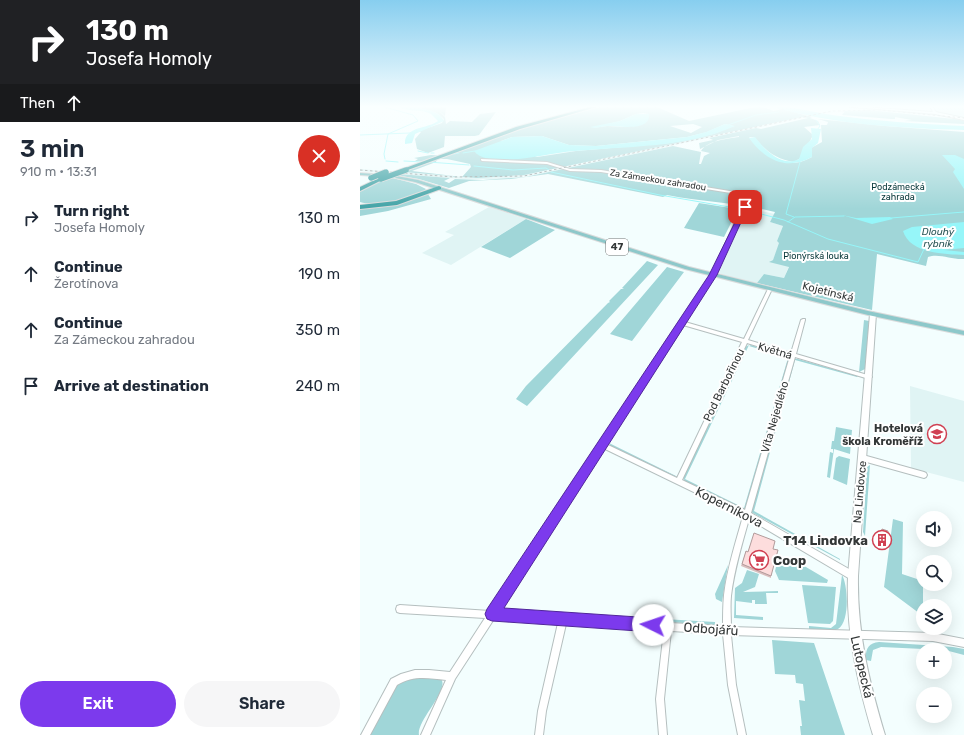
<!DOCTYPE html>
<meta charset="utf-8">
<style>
:root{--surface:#fff;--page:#f6f6f7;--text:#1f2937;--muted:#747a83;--accent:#7c3aed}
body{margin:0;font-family:Rubik,sans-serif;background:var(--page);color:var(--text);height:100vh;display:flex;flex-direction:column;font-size:15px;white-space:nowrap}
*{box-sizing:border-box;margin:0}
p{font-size:13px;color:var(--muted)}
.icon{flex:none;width:22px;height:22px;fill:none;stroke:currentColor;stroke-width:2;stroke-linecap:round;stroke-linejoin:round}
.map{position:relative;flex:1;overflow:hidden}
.details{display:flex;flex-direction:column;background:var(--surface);width:360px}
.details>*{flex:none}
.banner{background:#202124;color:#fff;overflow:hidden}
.buttons{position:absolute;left:556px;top:511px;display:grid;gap:8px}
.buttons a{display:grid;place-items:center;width:36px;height:36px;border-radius:50%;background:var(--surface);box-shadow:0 4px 16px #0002;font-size:20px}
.pin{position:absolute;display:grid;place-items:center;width:34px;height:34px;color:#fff;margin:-17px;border-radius:8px;box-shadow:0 2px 6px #0006}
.me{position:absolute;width:44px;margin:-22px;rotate:274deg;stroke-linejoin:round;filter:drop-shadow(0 0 3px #0008)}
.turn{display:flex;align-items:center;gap:14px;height:84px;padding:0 20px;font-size:18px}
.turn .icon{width:52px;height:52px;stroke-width:2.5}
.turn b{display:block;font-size:28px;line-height:34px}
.then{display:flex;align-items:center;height:38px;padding:0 20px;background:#0003;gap:8px;font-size:15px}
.round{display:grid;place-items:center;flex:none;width:42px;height:42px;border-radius:21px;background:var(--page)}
.headline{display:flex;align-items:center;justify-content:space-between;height:68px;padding:0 20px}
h1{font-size:24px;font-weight:600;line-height:30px}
.button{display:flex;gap:8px;margin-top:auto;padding:8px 20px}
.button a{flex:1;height:46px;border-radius:24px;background:var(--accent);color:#fff;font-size:16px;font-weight:600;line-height:46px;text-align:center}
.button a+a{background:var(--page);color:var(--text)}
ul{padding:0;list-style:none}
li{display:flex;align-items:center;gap:12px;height:56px;padding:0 20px}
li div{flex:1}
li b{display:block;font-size:15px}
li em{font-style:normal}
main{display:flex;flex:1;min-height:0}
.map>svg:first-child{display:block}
</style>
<main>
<section class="details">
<div class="banner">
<div class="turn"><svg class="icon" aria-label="right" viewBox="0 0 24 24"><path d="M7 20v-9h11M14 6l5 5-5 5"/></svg><div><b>130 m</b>Josefa Homoly</div></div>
<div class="then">Then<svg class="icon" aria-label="ahead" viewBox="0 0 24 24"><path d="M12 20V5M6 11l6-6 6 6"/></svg></div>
</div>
<div class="headline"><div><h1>3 min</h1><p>910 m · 13:31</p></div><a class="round" style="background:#d93025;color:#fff"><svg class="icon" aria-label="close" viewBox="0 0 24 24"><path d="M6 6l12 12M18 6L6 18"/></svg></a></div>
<ul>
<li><svg class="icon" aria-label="right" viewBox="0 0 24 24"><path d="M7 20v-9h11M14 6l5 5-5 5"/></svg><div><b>Turn right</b><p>Josefa Homoly</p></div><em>130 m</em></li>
<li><svg class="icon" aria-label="ahead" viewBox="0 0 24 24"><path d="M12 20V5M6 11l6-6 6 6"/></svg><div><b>Continue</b><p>Žerotínova</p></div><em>190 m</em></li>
<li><svg class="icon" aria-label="ahead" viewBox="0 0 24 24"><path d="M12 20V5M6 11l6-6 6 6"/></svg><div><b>Continue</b><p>Za Zámeckou zahradou</p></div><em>350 m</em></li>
<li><svg class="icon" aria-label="arrive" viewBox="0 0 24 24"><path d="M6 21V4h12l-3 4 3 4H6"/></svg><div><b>Arrive at destination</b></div><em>240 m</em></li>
</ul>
<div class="button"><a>Exit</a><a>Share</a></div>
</section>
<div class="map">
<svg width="604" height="735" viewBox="0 0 604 735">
<rect width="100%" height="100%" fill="#f3fefe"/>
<path fill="#e0f4f4" d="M574,106H604V118L512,110L465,113L189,172L144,179H102L0,171V169L117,178L155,176L188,171L466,112L511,109L579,115Z
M129,207L166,219L91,265L62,253L94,235L85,232Z
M387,208L415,214L410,222L423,226L417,241L420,243L413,260L410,261L429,266L424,278L404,274L397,283L361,274L359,272Z
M550,386L604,401V482L551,468Z"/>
<path fill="#a0d6d8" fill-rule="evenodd" d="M46,106H86L85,116L79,111L85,117L86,124L90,121L112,122L120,114L136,112L119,135L115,136H85L84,147L68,153L57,149L55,139L61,132L59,131L82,123L84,119C73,107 60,111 46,106Z
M243,106H299L297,107L329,121L400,106L414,111L422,109L452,117L450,118L458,121L460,125L444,127L453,135L442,157L434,162C416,159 406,151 394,137H389C407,157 425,172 452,157L451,148L462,142L461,125H467L468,122L458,119L525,126L604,132V259C592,260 579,253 568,257L566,266L517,254L512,310L397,283L404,274L424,278L429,267L409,262L413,260L419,243L417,241L423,226L410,222L415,212C380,203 343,202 307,195L303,197L188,174L151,179L109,181L89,188L59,179L35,175L38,174L90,178L84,181L89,183L95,179L123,180L165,177L313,146L341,152L339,164H341L344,156L350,153L341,151C348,140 367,139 379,137V136L358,140L340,149L339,143L353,140L349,138L396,128L401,129L448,118L442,117L164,175L117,178L43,172L69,161H55L58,159L54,158L71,155L86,156L163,128ZM283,113L289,114L267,127L247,126L232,128L260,121L276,114ZM333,124L342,127L331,133L310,126ZM365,124L374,126L353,134L310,143L216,151L177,157L141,141L152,137L182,136L209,145L236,146L327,137L347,132ZM77,159H87L110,164L111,167L102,177L52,171L76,162Z
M509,110L604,120V124L544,121L552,120L535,117V119H532L482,115L485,111Z
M29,177L56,184L66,189C56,201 14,207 0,202V190Z
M68,194L71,199L28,211L0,216V209L23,207Z
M339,203L371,208L374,210L375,215L364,237L324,228Z
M166,219L195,230L150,258L121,247Z
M287,261L298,265L167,406L156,399L166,386L248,303L250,302L249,301L261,289H264L262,288Z
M307,267L324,272L272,341L250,334Z
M346,280H348L131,609L129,608Z
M504,320L509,321L505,369L499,372Z
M324,327L249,443L316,476H314L251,446L248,441L320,328Z
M389,345L325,479L384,508L428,358L389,346L391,345L427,356L430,358L386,509L382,510L325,482L323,476L385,347Z
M434,359H438L498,376L497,377L435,360L394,511L480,559V560L391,512Z
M476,427L492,430L490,454L474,449L470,478L467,477L470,452L473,453V449H471L472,441H474Z
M479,456L490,459L487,485L473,479L476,458Z
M510,465L505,536L503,532L507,467Z
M533,519L543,522L542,574L563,581V616L524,587Z
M429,557L468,580L467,583L419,580L415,571L417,563Z
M368,565L362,602L356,599L355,594Z
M387,570L399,574L395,587L383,592L418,591V593H406L407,604H395V600H392V603L376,601V615L403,617V620L374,618L375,588L382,583Z
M482,575C488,585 490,622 478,629C470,633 458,630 449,630V626L471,628L476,624Z
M442,585L476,587L473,621L470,624L448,623Z
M148,610L355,622V625L147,612Z
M412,640L454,643L485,735H441L440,726H442L439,700L445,701L443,684L436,683L435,675L415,674Z
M519,642L593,647L604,649V655L585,650L521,647L513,650L511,661L506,660C505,650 508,643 519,642Z
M52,677L81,679C90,690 56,721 59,735H8L37,683Z"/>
<path fill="#96f6f9" d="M38,106C51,106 79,108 84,121L55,134L52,143L45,144C44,126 68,129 78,121C76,119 73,116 71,114C61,108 47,113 38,106Z
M411,106C432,106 451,112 472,115C515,121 560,124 604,126V130C540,128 473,125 411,106Z
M276,114H289C291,132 259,126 249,126C243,126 236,129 230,127L260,121Z
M365,124L375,126C326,148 268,146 215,151C191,153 167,160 142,160C133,160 120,159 114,151L152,137L182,136L209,145L236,146L327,137L346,132Z
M451,128L461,129L458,143L452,148V157C427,171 405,160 389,138L395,137C404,149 422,168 439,159L443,147L452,139Z
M582,155H595L604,159V189L593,172L595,169Z
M482,215L496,218L530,217L533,219L512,224Z
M604,222V248L584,250L604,252V255C585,254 550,254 543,231L552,227Z"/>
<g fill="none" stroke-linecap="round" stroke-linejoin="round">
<path stroke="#96f6f9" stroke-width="1" d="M21,106L53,115L58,121L28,134L24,154L25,159
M456,120L460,126L457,130
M368,125L396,115L419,112
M0,135L50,133
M58,151L68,153
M71,153H74
M103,153L115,151
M94,154L99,153
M26,161L38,162
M44,161L62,162
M68,162L109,165
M114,166L153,170L186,168L189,170
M191,172L300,195L381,209
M386,210L424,220L468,239L558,262L564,249
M434,217L426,214L440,162
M531,218L604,212
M428,222L435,217L484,216"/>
<defs>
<path id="street" d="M482,106H490L573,112L570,106H572L576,112L604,118V120L575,114Z
M121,159L187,162L210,169L241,170L388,194L389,200L355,275L325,322L384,339L408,289L409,288H411L412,289L388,340L431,353L441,320L443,319H445V320L436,354L511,376L512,377L509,379L435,357L391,513L496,573L497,576L496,579L493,580L490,579L389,519C382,544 374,570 371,596C370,606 371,617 371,627L573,633L604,639V647L573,641L371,635L376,685L386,735H378L368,685L363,634L311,631L304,699L307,735H299L296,699L304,630L206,624L186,711L183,735H175L178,711L198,623L134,619L95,679L70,735H61L86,680C68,678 53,675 37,685L10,735H1L31,679L41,674L55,670H69L90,672L125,618L40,613L37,612L36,609L37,606L40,605L130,611L351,275L385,200V196L383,195L241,172L210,171L187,164L122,161L121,160ZM323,325L382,342L317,478L246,444ZM387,343L430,356L385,510L322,480ZM243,448L383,516C376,542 367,568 364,595C363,605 363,616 363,626L310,623L308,622L307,623L205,616L203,615L201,616L138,612Z
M503,455L564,472L566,473L567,475L566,477L564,478L503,461L501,460L500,458L501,456Z"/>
<path id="secondary" d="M513,312L516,314L498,576C497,633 509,681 525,735H513C497,681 486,633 488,576L510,314Z"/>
<path id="primary" d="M0,173L31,175L58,180L329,267L508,311L604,331V335L508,315L325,269L55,182L31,177L0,175Z"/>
<path id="highway" d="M234,106H240L160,129L45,171L40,170L156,127Z
M19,178L24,179L0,191V187Z
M79,186L81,187V189L37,205L0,209V205L36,201Z"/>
</defs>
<use href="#street" stroke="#b5bfbf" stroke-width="2"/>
<use href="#secondary" stroke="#b5bfbf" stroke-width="2"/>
<use href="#primary" stroke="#dadbdb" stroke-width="2"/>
<use href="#highway" stroke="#dadbdb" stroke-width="2"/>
<use href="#street" fill="#fff" fill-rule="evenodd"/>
<use href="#secondary" fill="#fff" fill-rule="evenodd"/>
<use href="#primary" fill="#8dc8ca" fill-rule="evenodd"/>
<use href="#highway" fill="#41a3a6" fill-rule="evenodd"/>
<path stroke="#9ca4a4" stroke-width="1" stroke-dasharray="2.5 2.5" stroke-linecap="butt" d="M0,170L94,177L164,176L472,111L520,110L604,118"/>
<defs>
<path id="highway-bridge" d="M11,178L26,172
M21,179L46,170"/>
</defs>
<use href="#highway-bridge" stroke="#dadbdb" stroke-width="7" stroke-linecap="butt"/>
<use href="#highway-bridge" stroke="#41a3a6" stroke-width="5.5"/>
</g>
<path fill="#dabebe" d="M522,529L528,544L525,548L519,546V533Z
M413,549L411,576V578L381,566L386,551L388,552Z"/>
<path fill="#fddddd" stroke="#b19b9b" d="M522,529L528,531V544L522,542Z
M394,533L415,541L413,549L418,550L411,576L382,564L386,551L388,552Z"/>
<linearGradient id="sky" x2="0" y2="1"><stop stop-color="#87ceef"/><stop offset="0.51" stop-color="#faffff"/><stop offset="1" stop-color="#faffff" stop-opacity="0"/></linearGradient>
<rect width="604" height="209" fill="url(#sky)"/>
<path fill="#7c3aed" stroke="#51269a" d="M383,206L388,207L357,275L144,608L293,618L298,620L300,625L298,630L293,632L132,621L127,619L125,614L127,609L349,275Z"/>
<defs>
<symbol id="school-ring" viewBox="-11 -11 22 22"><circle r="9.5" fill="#fff" stroke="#d04052" stroke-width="1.5"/><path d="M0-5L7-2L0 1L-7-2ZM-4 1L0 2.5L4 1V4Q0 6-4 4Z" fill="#d04052"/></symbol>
<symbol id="building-ring" viewBox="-11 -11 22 22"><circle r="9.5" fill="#fff" stroke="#d04052" stroke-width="1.5"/><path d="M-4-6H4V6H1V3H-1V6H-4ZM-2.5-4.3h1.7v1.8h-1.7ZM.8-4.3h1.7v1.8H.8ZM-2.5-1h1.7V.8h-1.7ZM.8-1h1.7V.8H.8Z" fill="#d04052"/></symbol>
<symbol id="supermarket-ring" viewBox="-11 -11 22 22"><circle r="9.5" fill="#fff" stroke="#d04052" stroke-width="1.5"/><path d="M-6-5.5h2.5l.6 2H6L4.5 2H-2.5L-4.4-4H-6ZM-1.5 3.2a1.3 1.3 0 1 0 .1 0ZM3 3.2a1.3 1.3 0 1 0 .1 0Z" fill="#d04052"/></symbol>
</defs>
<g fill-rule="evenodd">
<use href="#school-ring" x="566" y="423" width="22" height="22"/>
<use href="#building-ring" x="511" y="529" width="22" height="22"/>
<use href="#supermarket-ring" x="388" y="549" width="22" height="22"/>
</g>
<g text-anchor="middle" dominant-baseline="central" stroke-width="4" stroke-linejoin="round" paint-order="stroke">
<g font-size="9" fill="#333737" stroke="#fff">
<text transform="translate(298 180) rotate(9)">Za Zámeckou zahradou</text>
</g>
<g font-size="9" fill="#073739" stroke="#fff">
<text x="538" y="187">Podzámecká<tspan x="538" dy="10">zahrada</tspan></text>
<text x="456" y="256">Pionýrská louka</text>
</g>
<g font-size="10" font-style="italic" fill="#295556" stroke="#fff">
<text x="578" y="232">Dlouhý<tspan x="578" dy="12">rybník</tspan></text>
</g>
<rect fill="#fff" stroke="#707373" stroke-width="1" x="246" y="239" width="22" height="16" rx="3"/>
<g font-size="10" font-weight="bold" fill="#333737">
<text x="257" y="247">47</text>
</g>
<g font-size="11" fill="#333737" stroke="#fff">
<text transform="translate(468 292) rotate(14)">Kojetínská</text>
<text transform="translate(415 351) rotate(16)">Květná</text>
<text transform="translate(364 385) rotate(-64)">Pod Barbořinou</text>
<text transform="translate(415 417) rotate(-74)">Víta Nejedlého</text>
<text transform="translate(500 492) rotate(-85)">Na Lindovce</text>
</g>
<g font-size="11" font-weight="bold" fill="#333737" stroke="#fff" text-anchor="end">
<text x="563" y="428">Hotelová<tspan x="563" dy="13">škola Kroměříž</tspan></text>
</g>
<g font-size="13" fill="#333737" stroke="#fff">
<text transform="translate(369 507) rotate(27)">Koperníkova</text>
<text transform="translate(351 629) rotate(4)">Odbojářů</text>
<text transform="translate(502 667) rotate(77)">Lutopecká</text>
</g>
<g font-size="13" font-weight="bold" fill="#333737" stroke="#fff" text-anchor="end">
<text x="508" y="540">T14 Lindovka</text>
<text x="413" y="560" text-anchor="start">Coop</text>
</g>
</g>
</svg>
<div class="buttons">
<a><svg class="icon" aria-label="sound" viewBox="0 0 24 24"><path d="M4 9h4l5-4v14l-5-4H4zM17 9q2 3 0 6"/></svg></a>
<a><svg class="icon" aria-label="search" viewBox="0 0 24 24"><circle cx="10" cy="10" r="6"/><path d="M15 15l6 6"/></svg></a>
<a><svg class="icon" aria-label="layers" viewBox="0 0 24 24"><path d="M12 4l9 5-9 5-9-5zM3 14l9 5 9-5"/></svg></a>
<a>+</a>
<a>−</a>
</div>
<div class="pin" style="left:385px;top:207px;background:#d93025"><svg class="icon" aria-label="arrive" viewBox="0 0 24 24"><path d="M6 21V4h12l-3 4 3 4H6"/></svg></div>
<svg class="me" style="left:293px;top:625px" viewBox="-20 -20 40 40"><circle r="19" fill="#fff"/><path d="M0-13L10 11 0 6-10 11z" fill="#7c3aed"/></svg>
</div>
</main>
